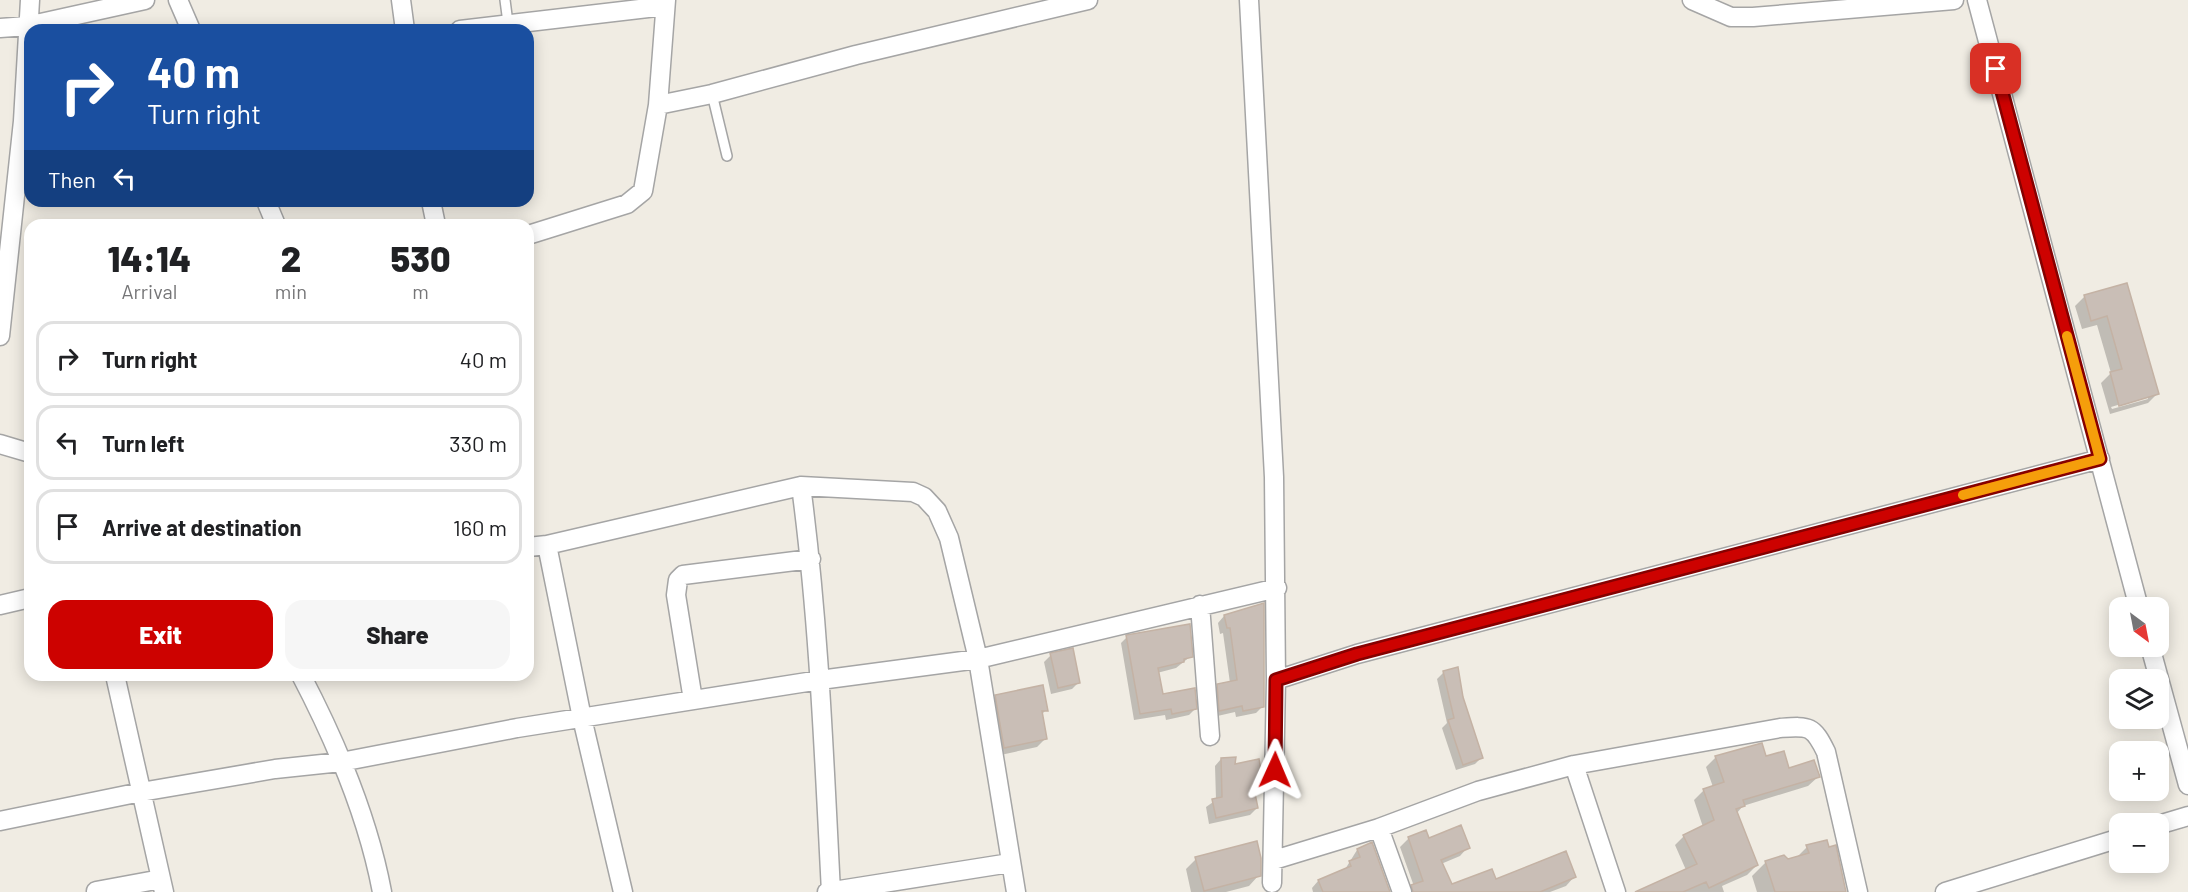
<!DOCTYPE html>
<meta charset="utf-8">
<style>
:root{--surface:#fff;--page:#f6f6f6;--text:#202124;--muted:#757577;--line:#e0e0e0;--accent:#cd0200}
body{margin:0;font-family:Barlow,sans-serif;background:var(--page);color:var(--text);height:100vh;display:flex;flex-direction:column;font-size:22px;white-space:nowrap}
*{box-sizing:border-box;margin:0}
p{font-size:20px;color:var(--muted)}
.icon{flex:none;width:33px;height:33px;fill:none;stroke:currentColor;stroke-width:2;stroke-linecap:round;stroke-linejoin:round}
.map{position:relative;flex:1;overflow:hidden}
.details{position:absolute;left:24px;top:219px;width:510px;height:462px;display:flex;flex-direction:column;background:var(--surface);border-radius:18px;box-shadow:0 3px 15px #0003}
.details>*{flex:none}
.top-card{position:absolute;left:24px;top:24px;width:510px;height:183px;border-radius:18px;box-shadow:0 3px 15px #0003;background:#1a4fa0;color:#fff;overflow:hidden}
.needle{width:39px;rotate:148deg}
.tools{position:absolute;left:2109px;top:597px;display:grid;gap:12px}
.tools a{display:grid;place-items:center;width:60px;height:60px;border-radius:12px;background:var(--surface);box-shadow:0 3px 15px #0003;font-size:30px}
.pin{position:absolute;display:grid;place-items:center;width:51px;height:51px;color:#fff;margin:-26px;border-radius:12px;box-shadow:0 3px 9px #0006}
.me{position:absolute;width:66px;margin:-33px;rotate:1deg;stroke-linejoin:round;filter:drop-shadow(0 0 4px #0008)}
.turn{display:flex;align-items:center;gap:21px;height:126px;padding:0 24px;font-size:27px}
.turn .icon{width:78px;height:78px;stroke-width:2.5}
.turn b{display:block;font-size:42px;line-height:51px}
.then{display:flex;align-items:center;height:57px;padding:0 24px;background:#0003;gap:12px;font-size:22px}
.eta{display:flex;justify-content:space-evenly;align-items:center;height:102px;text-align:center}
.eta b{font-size:36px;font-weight:800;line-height:42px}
.action{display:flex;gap:12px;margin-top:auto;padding:12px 24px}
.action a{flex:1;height:69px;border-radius:18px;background:var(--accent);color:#fff;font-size:24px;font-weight:800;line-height:69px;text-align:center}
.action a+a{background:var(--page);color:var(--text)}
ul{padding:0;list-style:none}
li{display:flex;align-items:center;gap:18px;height:75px;margin:0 12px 9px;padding:0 12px;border:3px solid var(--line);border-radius:18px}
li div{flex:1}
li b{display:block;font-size:22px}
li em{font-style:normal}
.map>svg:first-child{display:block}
</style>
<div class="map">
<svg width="2188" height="892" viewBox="0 0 2188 892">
<rect width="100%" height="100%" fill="#f0ece3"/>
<path fill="#0003" fill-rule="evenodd" d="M2126,285L2157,394L2148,403L2110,414L2101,383L2111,373L2097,325L2082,329L2075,306L2085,296ZM2148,396V399L2112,409L2111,407Z
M1262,605L1263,706L1256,713L1236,717L1235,712L1213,717L1211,692L1218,685L1230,683L1223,633L1220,634L1218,623L1224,616Z
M1127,637L1191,656L1176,668L1157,673L1162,696L1195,709L1189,715L1166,720L1165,715L1134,720L1121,643Z
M1051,655L1079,682L1072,689L1051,694L1044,662Z
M1457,669L1462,697L1481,758L1475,764L1456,770L1442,728L1447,723L1437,679L1443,673Z
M996,696L1046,710L1041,715L1046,738L1037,747L996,756L987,705Z
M1716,757L1765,758L1788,770L1818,777L1808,786L1743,806L1736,814L1757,865L1747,875L1722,886L1724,892H1639L1686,870L1675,845L1684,836L1703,827L1694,800L1704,790L1713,787L1706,767Z
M1221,759L1261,782L1253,789L1257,808L1250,815L1209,824L1206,807L1216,800L1215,766Z
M1409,838L1468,847L1460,856L1441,864L1451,886L1574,877L1566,886L1550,892H1416L1400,847Z
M1807,847L1846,892H1757L1752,876L1766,862L1796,858Z
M1357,850L1388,892H1313L1312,888L1318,881L1344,871Z
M1196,859L1259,875L1249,886L1226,892H1191L1186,869Z"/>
<path fill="#c9beb6" stroke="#c4b2a4" stroke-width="1.5" d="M2127,283L2159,394L2119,406L2110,372L2122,369L2107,316L2091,321L2084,295Z
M1264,603V707L1243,711L1242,706L1219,711L1217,684L1237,680L1230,628H1227L1224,615Z
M1190,624L1193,657L1184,659V662L1158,668L1163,694L1195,688L1197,709L1172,714L1171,709L1140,714L1126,635Z
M1073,648L1080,683L1058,688L1050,653Z
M1458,667L1463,697L1483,758L1463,765L1448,720L1454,718L1443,671Z
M1043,685L1048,711H1042L1047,739L1004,748L995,695Z
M1762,743L1766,756L1784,751L1789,768L1814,760L1820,777L1743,800L1745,806L1736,809L1758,865L1709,888L1706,882L1683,892H1635L1697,864L1683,835L1714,820L1703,789L1724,782L1715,756Z
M1236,757L1235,764L1259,759L1263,782L1253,784L1258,808L1216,818L1212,799L1222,797L1221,758Z
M1461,825L1470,848L1441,860L1452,884L1492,869L1496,879L1566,851L1576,877L1540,892H1413L1411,885L1423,881L1408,837L1426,830L1429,838Z
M1827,840L1829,847L1836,845L1846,892H1775L1765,861L1784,855L1788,859L1809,853L1806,845Z
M1257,841L1261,858V876L1204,891L1195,857Z
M1372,842L1390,892H1323L1318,880L1351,866L1349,861L1360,857L1357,849Z"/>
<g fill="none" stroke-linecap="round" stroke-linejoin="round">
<defs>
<path id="lane" d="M505,0L508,23
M712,94L727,156"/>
<path id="street" d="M178,0L191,30
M401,0L405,30
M1249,0L1274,477L1276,680L1272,883
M1692,0L1731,17H1753L1954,0
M1977,0L2139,608
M0,28L27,26L145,0
M460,30L665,6
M658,105L712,94L856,55L1088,0
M266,201L276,225
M431,201L436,225
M528,235L627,204L643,191L658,105L666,0
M0,336L23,121L30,0
M0,444L30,453
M801,486C819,621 824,756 831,892
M547,545L582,718L623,892
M528,547L547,545L801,486L913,492L924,497L937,511L949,538L978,659L1016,892
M0,605L30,598
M1200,605L1210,736
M2150,646L2188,785
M115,675L164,892
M301,675C336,742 368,817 382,892
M1276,680L1357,654L2100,459
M693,700L676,595L678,580L683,575L811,559
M1574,765L1616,892
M0,821L141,792L275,769L341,762L517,728L820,680L978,659L1277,588
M2158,825L2188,816
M1274,860L1379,828
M96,891L161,879
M827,892L1010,863
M1402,892L1379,828L1478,791L1574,765L1780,728C1809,726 1813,725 1826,752L1858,892
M1945,892L2120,838"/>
</defs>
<use href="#lane" stroke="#a5a5a5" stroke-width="12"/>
<use href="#street" stroke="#a5a5a5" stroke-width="21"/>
<use href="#lane" stroke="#fff" stroke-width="9"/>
<use href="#street" stroke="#fff" stroke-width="18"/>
</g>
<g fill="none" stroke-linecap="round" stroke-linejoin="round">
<defs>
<path id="route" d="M1275,770L1276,680L1357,654L2100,459L1996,69"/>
</defs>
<use href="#route" stroke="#850100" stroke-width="15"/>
<use href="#route" stroke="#cd0200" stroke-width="10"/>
<path stroke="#f59e0b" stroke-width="10" d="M1963,495L2100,459L2067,336"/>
</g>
</svg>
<div class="tools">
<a><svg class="needle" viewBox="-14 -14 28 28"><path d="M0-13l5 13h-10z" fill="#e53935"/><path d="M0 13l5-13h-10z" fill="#757577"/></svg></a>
<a><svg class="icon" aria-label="layers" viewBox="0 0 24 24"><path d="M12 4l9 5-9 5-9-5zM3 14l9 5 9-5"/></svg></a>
<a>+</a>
<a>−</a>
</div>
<div class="pin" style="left:1996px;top:69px;background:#d93025"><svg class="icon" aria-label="arrive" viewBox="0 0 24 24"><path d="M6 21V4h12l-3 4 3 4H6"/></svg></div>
<svg class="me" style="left:1275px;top:770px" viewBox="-20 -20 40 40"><path d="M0-17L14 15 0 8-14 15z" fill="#cd0200" stroke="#fff" stroke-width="4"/></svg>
<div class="top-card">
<div class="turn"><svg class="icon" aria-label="right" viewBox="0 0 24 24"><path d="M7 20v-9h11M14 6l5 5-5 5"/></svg><div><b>40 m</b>Turn right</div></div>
<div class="then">Then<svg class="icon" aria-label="left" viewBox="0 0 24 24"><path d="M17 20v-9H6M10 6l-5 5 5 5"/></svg></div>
</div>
<section class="details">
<div class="eta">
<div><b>14:14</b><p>Arrival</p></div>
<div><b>2</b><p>min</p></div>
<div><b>530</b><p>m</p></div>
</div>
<ul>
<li><svg class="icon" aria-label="right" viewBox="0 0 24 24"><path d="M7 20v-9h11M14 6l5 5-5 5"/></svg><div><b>Turn right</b></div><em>40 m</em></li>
<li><svg class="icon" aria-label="left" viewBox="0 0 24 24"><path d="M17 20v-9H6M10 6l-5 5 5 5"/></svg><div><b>Turn left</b></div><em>330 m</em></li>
<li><svg class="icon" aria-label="arrive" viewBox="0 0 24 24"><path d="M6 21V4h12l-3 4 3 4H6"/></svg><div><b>Arrive at destination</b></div><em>160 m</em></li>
</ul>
<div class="action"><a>Exit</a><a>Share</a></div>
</section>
</div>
